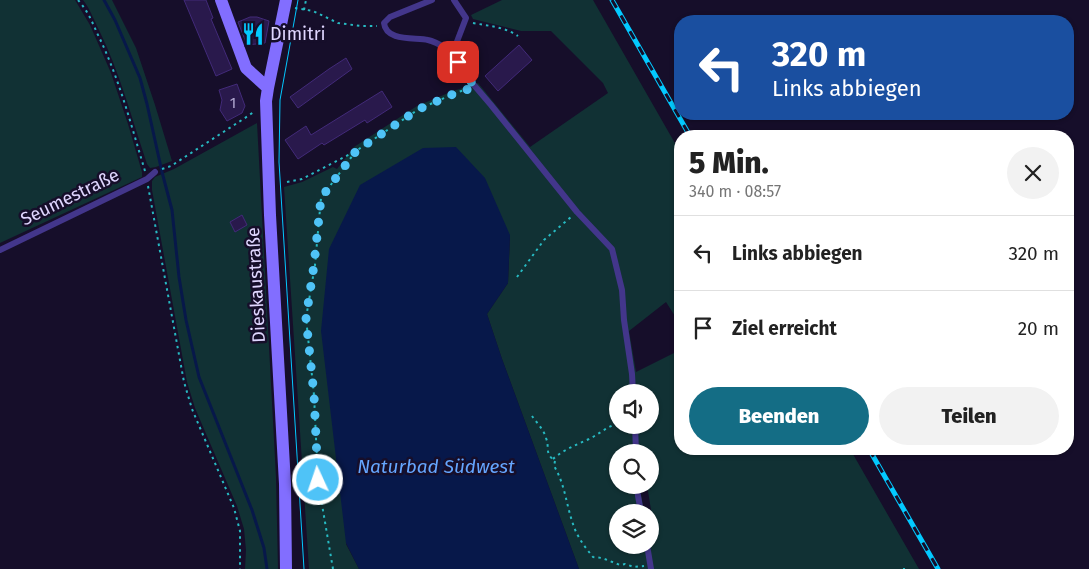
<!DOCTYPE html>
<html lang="de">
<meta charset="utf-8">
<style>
:root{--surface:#fff;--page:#f2f2f2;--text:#222;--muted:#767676;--line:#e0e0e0;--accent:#146d85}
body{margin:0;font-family:"Fira Sans",sans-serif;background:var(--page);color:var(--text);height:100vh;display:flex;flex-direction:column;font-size:19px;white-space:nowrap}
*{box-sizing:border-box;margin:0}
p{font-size:16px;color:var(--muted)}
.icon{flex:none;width:28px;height:28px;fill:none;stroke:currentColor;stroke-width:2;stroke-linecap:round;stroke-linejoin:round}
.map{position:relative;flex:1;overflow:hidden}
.panel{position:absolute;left:674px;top:130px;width:400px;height:325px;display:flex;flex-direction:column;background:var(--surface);border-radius:20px;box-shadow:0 1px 4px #0004}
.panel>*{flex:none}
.guide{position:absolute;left:674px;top:15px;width:400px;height:105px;border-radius:20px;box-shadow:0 1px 4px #0004;background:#1a4fa0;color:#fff;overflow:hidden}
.controls{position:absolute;left:609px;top:384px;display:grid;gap:10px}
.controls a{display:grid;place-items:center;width:50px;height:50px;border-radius:50%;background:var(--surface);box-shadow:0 1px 4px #0004;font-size:25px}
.pin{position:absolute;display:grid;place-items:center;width:42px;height:42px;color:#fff;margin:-21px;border-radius:10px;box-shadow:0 2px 8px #0006}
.me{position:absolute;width:55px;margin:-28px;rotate:357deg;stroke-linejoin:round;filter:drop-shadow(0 0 4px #0008)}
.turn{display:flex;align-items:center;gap:18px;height:105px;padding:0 15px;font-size:22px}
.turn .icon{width:65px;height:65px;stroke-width:2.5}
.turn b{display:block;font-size:35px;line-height:42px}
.round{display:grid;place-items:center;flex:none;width:52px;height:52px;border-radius:26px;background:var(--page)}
.head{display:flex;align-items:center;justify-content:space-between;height:85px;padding:0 15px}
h1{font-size:30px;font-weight:800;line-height:38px}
.cta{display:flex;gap:10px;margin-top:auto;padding:10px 15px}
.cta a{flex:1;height:58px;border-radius:30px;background:var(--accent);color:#fff;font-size:20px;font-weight:800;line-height:58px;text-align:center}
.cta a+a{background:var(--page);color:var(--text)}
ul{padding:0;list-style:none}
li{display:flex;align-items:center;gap:15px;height:75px;padding:0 15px;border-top:1px solid var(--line)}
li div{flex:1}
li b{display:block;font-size:19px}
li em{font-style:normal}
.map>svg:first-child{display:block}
</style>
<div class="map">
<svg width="1089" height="569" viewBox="0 0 1089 569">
<rect width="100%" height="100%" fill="#160e2a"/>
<path fill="#113134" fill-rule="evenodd" d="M0,0H75L90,25L111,73L128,124L142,172V177L0,243Z
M83,0H112L136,48L155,105L172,161L156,167L150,168L147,164C132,119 120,73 99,30C94,20 90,9 83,0Z
M502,0H593L680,152V324L666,302L629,331L636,372L680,350V449H850L919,569H579L502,359L487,314L508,283L510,235L346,544L359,569H309L284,187L302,182L333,167L337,169L354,147L417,106L453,91L478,83L530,147L608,93L603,83L551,31H521L473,19L471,15ZM618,392H650V425H618ZM618,452H650V485H647L655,535L650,537V545H618V512H644L641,494V485H618Z
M257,123L276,477L278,569H245L246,550L244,529L237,506L195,408L187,382L152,190V181L155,177L174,169Z"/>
<path fill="#07184a" d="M456,147L485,178L510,235L508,283L487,314L502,359L579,569H359L346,543L321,331L329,249L360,185L423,148Z"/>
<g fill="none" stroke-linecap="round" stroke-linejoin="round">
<path stroke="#07184a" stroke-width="3" d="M104,0L115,20L140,78L147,104L162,172L172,210L179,277L186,320L199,377L252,510L264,548L267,569"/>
</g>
<path fill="#29194c" stroke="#422a79" d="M184,0H206L213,18L211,19L232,69L216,76Z
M250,17H257L269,21L265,43L247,45L238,22Z
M519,45L532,60L498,91L485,76Z
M346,58L352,69L298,108L290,97L329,69Z
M237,84L245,106L242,113L227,121L220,110L222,100L219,90Z
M382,91L392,107L367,123L365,120L324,145L322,143L298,159L285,140L306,126L311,135Z
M242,215L247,225L235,232L230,222Z"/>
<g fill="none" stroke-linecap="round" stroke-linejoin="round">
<path stroke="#27bac2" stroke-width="2" stroke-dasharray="2.5 4" stroke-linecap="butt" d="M78,0C87,10 92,21 97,33C119,77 131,125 145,171
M295,8L313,11L338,23L361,26H377
M304,10L306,0
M473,23C489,26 505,27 518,36
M162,169L171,166L248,116L255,111
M287,182L302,179L354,152
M148,186L184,382L192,409L234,508L240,531V569
M517,277L544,240L571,217
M532,416C537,423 544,430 546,438C550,448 544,453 555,461L554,466C565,484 566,504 573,524C577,537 585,547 593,557L602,558L620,565L625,564L634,567L644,566
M553,459C563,450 576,445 589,439C599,434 607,427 618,423
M333,569L318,481L314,395L306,318L315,265L321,198L356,151L419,109L458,92L468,89
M903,569H905"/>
<path stroke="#43368b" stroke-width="6" d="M432,0L390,17L384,23C386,42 416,37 428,40C437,42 445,48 453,52
M454,0L466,18L453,52L462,71L491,105L577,212L612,249L622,290L624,320L632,374L633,392
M0,250L147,179L155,172
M635,425L636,452
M637,485L638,496L641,512
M647,545L651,569"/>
<path stroke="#826eff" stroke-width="12" d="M221,0L246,68L268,88
M286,569L285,484L270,215L266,101L268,88L286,0"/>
<path stroke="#03c9ff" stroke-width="1" d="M298,0L280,100L279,162L304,569"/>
<defs>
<path id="rail" d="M612,0L690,136
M869,449L938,569"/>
</defs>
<use href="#rail" stroke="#03c9ff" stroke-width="5"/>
<use href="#rail" stroke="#160e2a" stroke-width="3" stroke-dasharray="9" stroke-linecap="butt"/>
</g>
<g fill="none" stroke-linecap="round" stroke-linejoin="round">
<path stroke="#4fc3f7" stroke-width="9" stroke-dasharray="0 16.2" d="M318,480L314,395L306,318L314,265L321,198L356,151L419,109L458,92L476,87L462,72L458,62"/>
</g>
<defs>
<symbol id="restaurant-bare" viewBox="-9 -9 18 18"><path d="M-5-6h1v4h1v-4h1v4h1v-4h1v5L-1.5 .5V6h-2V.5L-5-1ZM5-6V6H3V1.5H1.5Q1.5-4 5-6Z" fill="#03c9ff" stroke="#160e2a" stroke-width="2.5" paint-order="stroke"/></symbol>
</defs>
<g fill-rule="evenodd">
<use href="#restaurant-bare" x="237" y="18" width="32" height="32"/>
</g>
<g text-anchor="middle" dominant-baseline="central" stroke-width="5" stroke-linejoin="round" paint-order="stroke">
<g font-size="15" fill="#b2a8d2">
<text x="233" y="103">1</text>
</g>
<g font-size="18" fill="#e0d7ff" stroke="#160e2a" text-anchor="start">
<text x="270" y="34">Dimitri</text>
</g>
<g font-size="18" fill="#e0d7ff" stroke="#160e2a">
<text transform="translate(70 197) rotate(-26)">Seumestraße</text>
<text transform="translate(256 285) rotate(-93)">Dieskaustraße</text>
</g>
<g font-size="19" font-style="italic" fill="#65a6ff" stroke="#160e2a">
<text x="436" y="466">Naturbad Südwest</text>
</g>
</g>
</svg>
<div class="controls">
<a><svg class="icon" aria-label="sound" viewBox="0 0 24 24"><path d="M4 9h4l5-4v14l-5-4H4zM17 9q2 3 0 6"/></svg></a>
<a><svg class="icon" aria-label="search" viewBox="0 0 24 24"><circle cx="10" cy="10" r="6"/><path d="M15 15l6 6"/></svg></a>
<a><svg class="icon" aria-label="layers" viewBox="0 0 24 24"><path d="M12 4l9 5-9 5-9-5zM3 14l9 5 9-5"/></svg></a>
</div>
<div class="pin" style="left:458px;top:62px;background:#d93025"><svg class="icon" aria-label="arrive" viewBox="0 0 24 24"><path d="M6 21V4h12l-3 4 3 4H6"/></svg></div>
<svg class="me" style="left:318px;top:480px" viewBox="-20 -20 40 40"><circle r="17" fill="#4fc3f7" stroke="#fff" stroke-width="3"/><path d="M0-11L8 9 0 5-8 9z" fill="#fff"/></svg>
<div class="guide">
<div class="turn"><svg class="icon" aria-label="left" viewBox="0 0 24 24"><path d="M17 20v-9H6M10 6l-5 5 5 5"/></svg><div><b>320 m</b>Links abbiegen</div></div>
</div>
<section class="panel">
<div class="head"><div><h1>5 Min.</h1><p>340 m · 08:57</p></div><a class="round"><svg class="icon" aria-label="close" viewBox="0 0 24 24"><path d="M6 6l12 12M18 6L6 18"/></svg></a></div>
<ul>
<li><svg class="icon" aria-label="left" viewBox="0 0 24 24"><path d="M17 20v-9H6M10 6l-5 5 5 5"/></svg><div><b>Links abbiegen</b></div><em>320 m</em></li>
<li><svg class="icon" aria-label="arrive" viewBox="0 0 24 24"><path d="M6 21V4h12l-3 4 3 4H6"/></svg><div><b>Ziel erreicht</b></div><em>20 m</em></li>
</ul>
<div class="cta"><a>Beenden</a><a>Teilen</a></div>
</section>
</div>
